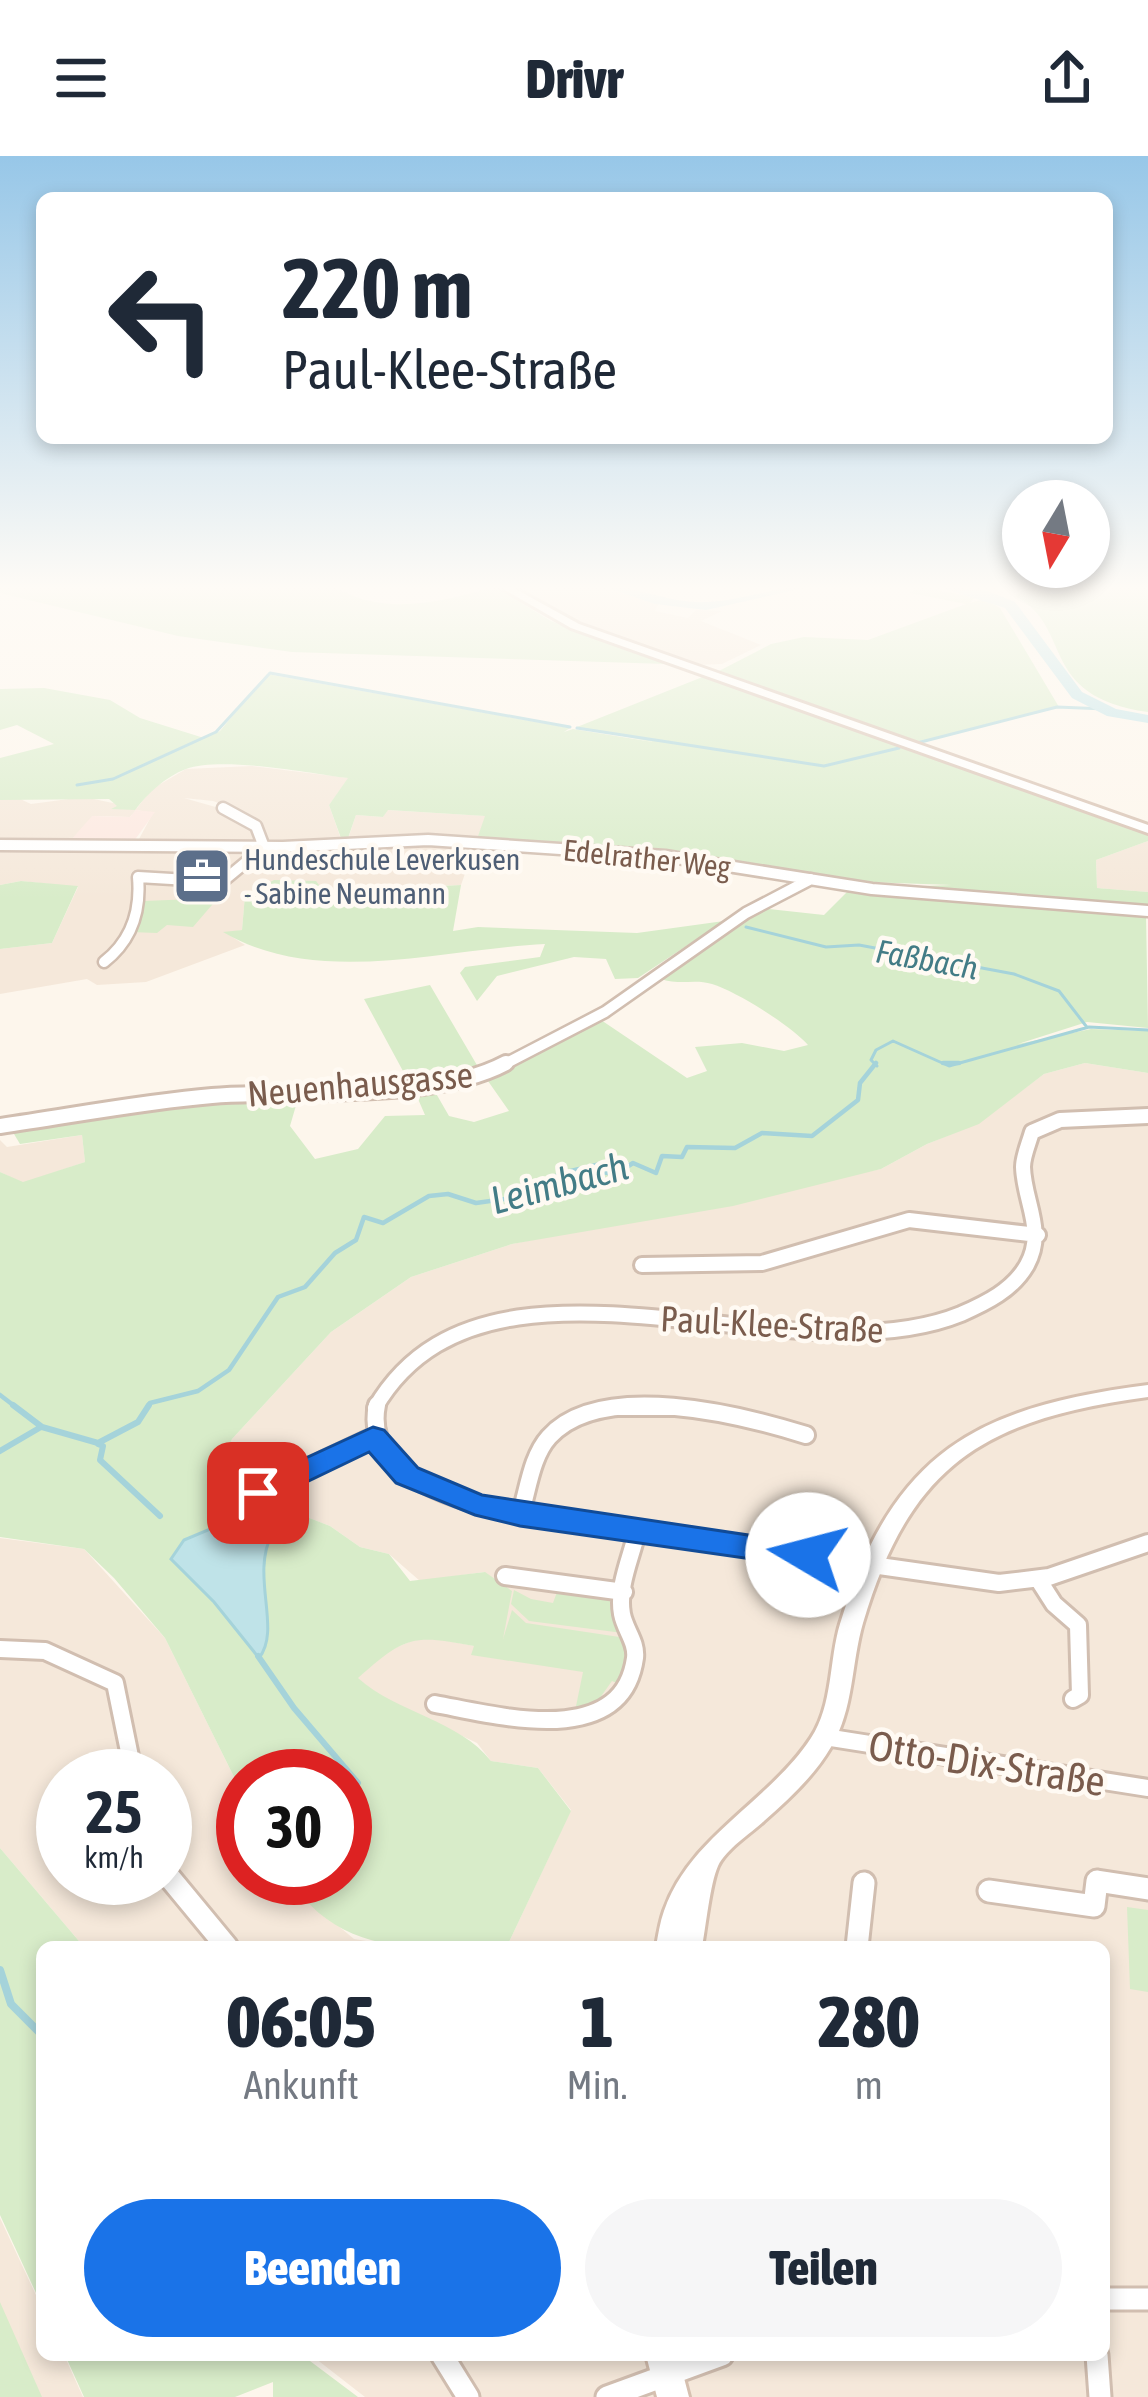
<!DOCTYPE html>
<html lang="de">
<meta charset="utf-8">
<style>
:root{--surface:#fff;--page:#f6f6f7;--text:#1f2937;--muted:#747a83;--accent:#1a73e8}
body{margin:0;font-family:"Asap Condensed",sans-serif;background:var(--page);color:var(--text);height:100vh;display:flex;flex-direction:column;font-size:45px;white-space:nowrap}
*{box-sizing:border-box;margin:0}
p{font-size:39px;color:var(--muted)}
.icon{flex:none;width:66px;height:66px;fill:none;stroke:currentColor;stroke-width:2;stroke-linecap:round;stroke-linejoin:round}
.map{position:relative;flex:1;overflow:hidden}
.panel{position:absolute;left:36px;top:1785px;width:1074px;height:420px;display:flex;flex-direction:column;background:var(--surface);border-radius:18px;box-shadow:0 6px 18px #0003}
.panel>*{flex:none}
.top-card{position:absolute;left:36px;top:36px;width:1077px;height:252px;border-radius:18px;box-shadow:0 6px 18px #0003;background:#fff;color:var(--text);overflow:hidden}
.needle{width:78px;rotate:190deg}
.buttons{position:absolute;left:1002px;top:324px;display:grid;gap:24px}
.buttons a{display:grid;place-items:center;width:108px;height:108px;border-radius:50%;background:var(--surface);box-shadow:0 6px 18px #0003;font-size:60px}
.speed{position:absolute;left:36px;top:1593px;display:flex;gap:24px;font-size:60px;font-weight:700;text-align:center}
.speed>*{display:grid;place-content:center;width:156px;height:156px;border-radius:50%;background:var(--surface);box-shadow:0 6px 18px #0003;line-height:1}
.speed small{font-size:30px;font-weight:400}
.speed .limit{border:18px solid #d22;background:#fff;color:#111}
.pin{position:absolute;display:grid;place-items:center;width:102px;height:102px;color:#fff;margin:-51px;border-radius:24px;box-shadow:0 6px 18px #0006}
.me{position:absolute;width:132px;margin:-66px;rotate:278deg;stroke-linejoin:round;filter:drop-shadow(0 0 9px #0008)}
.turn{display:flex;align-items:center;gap:42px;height:252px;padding:0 48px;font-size:54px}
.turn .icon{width:156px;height:156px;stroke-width:2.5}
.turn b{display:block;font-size:84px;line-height:102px}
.eta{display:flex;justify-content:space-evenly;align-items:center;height:204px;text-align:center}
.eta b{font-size:72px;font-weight:800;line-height:84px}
.cta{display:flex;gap:24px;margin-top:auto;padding:24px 48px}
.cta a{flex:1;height:138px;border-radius:72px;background:var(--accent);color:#fff;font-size:48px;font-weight:800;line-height:138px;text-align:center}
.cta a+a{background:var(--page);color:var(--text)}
header{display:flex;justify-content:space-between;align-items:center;height:156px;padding:0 48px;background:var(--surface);font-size:54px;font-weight:800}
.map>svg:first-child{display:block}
</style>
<header><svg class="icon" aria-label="menu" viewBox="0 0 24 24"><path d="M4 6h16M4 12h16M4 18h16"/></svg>Drivr<svg class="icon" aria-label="share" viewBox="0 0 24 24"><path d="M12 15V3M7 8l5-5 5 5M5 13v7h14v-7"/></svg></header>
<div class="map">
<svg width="1148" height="2241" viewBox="0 0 1148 2241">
<rect width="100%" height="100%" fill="#fdf6ec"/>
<path fill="#f5e8da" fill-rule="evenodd" d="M595,430L659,447L655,455L688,462L696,454L722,455L701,465L761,489L722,508L693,509L561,462L521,435Z
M252,610L349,622L329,649L342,686L269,689L241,655L213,645L184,642L240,658L258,684L139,683L153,657L136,654L130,661L95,660L70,685L0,686V644L18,642L31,648L84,641L137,652L152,633L186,613Z
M387,654L486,660L476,686H347L356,659L383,661Z
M1148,685V736L1097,732L1096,704Z
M426,687L475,689L461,729L245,739L242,774L226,777L245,789L146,826L97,829L87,823L0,838V793L52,787L78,731L21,725L0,729V691Z
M1085,907L1148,917V2241H365L311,2199H1104V1791H469L509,1786L571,1654L538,1612L491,1605L477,1587L380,1541L357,1522L388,1495L423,1480L479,1491L484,1416L420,1425L389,1398L360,1391L330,1370L213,1325L232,1283L331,1176L411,1121L512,1088L881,1013L927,988L979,967L1044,918Z
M82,979L85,1006L23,1027L0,1016V984L7,991Z
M0,1382L84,1393L165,1482L243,1639V1722H289L299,1737L354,1783L403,1791H84L0,1692ZM63,1620H165V1722H63Z
M0,2062L42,2152V2199H64L83,2241H0Z"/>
<path fill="#fde8e0" d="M136,654L155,656L134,685H70L92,660L130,661Z"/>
<path fill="#d8ecc9" d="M0,430H334C384,462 442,445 495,431L551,465L667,508L292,496L178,480L0,437Z
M1029,430H1148V556C1035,540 1075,469 1014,440Z
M919,431L975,441L970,447L984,443L1000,452L1059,551L919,587L715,517L771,488L804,481L868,484L966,448L910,437Z
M267,518L570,572L564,576L573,573L653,586L577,571L705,520L725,525L1148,675V685L1096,704L1097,732L1148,736V753L893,731L952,729L866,726L668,695L477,683L485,660L388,654L383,661L356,659L347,685H342L329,649L348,622C308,617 222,600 186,613C165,621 148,637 135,654L111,653L117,650L109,643L0,644V602L54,588L17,569L0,574V533L44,532L110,544L140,562L204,582L220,575Z
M274,724L316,725L324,736L461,729L453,775L478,771L637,777L724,765L638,822L615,823L606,803L574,801L497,820L477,845L460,817L465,811L540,801L545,788C442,793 317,832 223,776L242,774L245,739Z
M21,725L78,730L52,787L0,793V729Z
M844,733L1146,759L1148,872L1087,866L1018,888L1091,873L1148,875V917L1085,907L1044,918L979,968L927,988L881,1013L733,1050L512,1088L411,1121L331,1176L232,1283L214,1325L330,1370L360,1391L389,1398L410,1425L485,1416L512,1435L503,1483L512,1454L526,1467L626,1482L629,1497L621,1529L612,1525L597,1546L575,1555L583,1516L471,1499L474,1490C413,1478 405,1480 358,1522C397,1557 459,1564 491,1605L538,1612L571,1655L509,1786C426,1796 339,1802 289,1722H345V1620H243V1639L165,1482L114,1422L84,1393L0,1381V1016L23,1026L85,1006L82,979L20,988L11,973L231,943L297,946L290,970L315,1003L358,993L385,960L425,959L415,936L434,934L449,960L474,966L509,955L488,925L601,864L687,922L707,915L695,891L742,887L784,895L808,889C791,870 738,836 712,828C693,822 676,831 657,821L760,752L824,759L847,736Z
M218,742L193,771L167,769L157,777L130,776L144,745Z
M430,829L481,916L410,928L364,843Z
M514,1434L531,1443L553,1447L557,1436L613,1445L614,1461L623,1477L529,1465L511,1448Z
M0,1692L84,1791H42V2150L0,2059Z
M1127,1751L1148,1754V1836L1130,1833Z
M0,2146L42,2241H0Z
M65,2199H302L358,2241H273V2226L235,2241H84Z"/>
<path fill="#bfe3e8" stroke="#a5d3da" stroke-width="3" d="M246,1358L263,1376L272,1378C250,1420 282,1473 259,1502L214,1446L171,1403L184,1384Z"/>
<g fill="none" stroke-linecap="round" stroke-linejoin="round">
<path stroke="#a5d3da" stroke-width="3" d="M577,572L824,610L899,592
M917,587L1057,551L1105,553
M77,629L113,623L216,576L270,517L570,571
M746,771L826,791L859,789L1014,818L1059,835L1086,870
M877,910L871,904L876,894L893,885L949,910L1089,871L1148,874"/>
<path stroke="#a5d3da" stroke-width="4.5" d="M943,907H959
M0,1239L17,1252
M147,1252L150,1247L198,1235L229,1214L278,1141L305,1131L335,1097L356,1084L364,1061L383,1067L429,1040L448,1038L476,1047L549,1037L558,1018L609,1006L601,1016L616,1018L633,1007L656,1017L662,1000L682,1001L687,991L735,992L762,977L812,980L858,944L860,927L876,907"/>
<path stroke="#a5d3da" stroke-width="6" d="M13,1249L42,1271L98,1287L138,1266L149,1249
M98,1288L103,1290L100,1304L160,1360
M0,1295L41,1271
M258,1500L294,1552L358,1627"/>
<path stroke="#a5d3da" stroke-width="8" d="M0,1814L11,1848L42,1879"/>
<path fill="#bfe3e8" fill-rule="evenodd" d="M602,430C637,430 671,448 707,446C743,444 777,430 813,430L706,454L655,448Z
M936,430L988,435L1015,446L1082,536L1116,553L1148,559V567L1107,560L1072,542L1005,452Z"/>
<defs>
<path id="street-far3" d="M223,652L256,670L264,691
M0,689L283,691L428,684L665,700L872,733L1148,755
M104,806C131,785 141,755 138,721L222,726L264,691
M501,910L605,856L746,757L811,723"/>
<path id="street-far2" d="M0,970C70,960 141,946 212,940C298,933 431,947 506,907
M642,1109L762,1107L909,1064L1038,1079
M375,1252C485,1063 789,1228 961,1158C986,1147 1013,1134 1027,1109C1046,1075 1024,1046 1023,1011C1023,1000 1029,987 1032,976L1060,964L1148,960
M620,1252H676"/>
<path id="street-far1" d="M377,1249C362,1323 465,1346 520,1359L999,1427L1049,1421L1148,1387
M241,1343L373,1281
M520,1359C528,1335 531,1301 549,1281C601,1223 742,1259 806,1279
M505,1420L624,1436
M1038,1423L1054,1448L1078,1469L1080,1539L1073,1543
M0,1493L45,1495L115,1527L134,1620
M435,1548C496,1559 622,1595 635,1502C637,1486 625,1474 622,1458C617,1431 631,1402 637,1376
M825,1581L1148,1632"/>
<path id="street" d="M165,1716L227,1791
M989,1735L1094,1750L1097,1725L1148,1733
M857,1791L864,1727
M1104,2143H1148
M442,2199L468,2241
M1097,2199L1100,2241
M607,2241L722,2199"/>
<path id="secondary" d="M498,430H510L579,468L1148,669V677L571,472Z
M1148,1229V1241C987,1263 911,1305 863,1467C851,1508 854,1553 831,1591C814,1620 789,1643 764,1665C750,1678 726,1693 718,1710C710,1728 706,1770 702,1791H656C658,1779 660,1766 664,1755C690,1680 769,1646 811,1582C833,1549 829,1504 840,1468C893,1295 977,1251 1148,1229Z
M646,2199H678L689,2241H657Z"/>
</defs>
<use href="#street-far3" stroke="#d1beb0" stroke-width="15"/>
<use href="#street-far2" stroke="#d1beb0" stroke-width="20"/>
<use href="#street-far1" stroke="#d1beb0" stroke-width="22"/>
<use href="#street" stroke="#d1beb0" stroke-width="27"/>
<use href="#secondary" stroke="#d6c0b0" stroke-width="6"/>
<use href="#street-far3" stroke="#fff" stroke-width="10"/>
<use href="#street-far2" stroke="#fff" stroke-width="14"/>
<use href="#street-far1" stroke="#fff" stroke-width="16"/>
<use href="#street" stroke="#fff" stroke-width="21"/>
<use href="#secondary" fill="#fff" fill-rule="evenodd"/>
</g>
<linearGradient id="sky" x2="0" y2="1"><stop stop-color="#97c7e8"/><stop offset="0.58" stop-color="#fefbf6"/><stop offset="1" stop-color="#fefbf6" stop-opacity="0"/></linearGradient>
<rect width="1148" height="744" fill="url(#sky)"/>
<path fill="#1a73e8" stroke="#114b97" stroke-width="3" d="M373,1271L384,1274L418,1312L482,1339L808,1388L819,1391L824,1399L819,1407L808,1411L520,1370L475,1359L396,1327L369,1296L269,1344H247L242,1337L247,1329Z"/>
<defs>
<symbol id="office-square" viewBox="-11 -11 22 22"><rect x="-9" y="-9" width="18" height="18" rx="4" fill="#5c6f8a" stroke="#fffaf3"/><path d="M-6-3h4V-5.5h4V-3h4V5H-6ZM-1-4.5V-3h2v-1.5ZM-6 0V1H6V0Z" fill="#fff"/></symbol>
</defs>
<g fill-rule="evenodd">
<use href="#office-square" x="169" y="687" width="66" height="66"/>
</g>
<g text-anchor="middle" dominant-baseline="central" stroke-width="9" stroke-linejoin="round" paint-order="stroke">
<g font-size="30" fill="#7a5c4d" stroke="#fffaf3">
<text transform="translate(647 702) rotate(6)">Edelrather Weg</text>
</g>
<g font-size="30" fill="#4e5e75" stroke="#fffaf3" text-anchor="start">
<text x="244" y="703">Hundeschule Leverkusen<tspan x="244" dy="34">- Sabine Neumann</tspan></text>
</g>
<g font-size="33" font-style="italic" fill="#437c86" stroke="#fffaf3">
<text transform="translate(927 803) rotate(10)">Faßbach</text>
</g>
<g font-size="36" fill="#7a5c4d" stroke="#fffaf3">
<text transform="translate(360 928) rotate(-5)">Neuenhausgasse</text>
<text transform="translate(772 1168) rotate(3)">Paul-Klee-Straße</text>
</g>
<g font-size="39" font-style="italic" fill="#437c86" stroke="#fffaf3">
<text transform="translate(559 1027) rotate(-15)">Leimbach</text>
</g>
<g font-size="42" fill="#7a5c4d" stroke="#fffaf3">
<text transform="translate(987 1607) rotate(9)">Otto-Dix-Straße</text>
</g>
</g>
</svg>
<div class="buttons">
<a><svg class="needle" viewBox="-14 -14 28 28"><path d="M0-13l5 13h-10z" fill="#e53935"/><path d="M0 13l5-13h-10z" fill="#747a83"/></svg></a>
</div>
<div class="speed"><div>25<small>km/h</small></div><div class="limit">30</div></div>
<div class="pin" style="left:258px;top:1337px;background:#d93025"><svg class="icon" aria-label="arrive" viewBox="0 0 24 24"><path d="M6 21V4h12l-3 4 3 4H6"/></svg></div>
<svg class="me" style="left:808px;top:1399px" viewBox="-20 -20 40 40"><circle r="19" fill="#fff"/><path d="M0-13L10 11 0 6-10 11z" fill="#1a73e8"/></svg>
<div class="top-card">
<div class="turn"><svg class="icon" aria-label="left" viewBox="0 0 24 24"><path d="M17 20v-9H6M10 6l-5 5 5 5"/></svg><div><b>220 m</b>Paul-Klee-Straße</div></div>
</div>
<section class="panel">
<div class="eta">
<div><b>06:05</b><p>Ankunft</p></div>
<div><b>1</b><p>Min.</p></div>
<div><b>280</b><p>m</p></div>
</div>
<div class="cta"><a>Beenden</a><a>Teilen</a></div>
</section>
</div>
